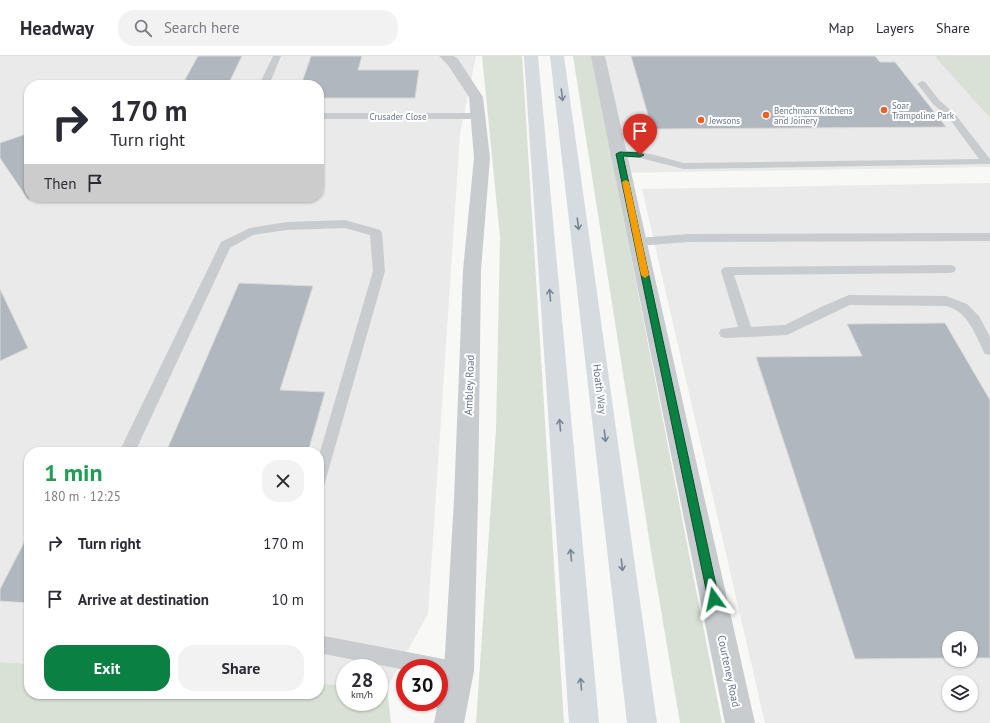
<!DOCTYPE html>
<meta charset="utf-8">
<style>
:root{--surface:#fff;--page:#f2f2f3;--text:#2b2b33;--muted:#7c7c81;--line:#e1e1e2;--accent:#0b8043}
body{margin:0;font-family:"PT Sans",sans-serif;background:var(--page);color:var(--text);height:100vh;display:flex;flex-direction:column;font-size:15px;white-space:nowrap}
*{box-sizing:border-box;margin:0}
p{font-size:13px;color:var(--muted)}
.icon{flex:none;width:22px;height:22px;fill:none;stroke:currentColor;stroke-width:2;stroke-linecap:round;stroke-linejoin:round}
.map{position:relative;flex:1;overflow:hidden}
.panel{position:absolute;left:24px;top:391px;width:300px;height:252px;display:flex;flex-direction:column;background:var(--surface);border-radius:16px;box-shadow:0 1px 3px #0004}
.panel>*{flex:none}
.top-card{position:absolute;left:24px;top:24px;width:300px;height:122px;border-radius:16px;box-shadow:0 1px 3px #0004;background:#fff;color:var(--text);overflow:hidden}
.controls{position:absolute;left:942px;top:575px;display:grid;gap:8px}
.controls a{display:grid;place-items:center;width:36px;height:36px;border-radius:50%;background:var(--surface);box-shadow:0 1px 3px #0004;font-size:20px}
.speed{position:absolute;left:336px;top:603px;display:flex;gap:8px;font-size:20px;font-weight:700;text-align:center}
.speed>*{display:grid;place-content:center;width:52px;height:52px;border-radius:50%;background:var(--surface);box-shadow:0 1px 3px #0004;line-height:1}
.speed small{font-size:10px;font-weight:400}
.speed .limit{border:6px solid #d22;background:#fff;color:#111}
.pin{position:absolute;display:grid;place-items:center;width:34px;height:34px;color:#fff;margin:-41px -17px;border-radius:50% 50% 50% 0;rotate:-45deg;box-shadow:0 0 4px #0007}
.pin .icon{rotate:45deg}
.me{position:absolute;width:44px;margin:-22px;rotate:348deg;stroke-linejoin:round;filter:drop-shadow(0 0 3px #0008)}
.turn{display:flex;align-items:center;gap:14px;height:84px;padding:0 20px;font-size:18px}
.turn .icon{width:52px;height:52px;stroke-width:2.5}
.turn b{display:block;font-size:28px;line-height:34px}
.then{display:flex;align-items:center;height:38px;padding:0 20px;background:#0003;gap:8px;font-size:15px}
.round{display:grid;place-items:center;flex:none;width:42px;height:42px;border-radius:16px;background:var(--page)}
.head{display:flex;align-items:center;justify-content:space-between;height:68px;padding:0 20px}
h1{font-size:24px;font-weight:800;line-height:30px;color:#1e9e55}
.button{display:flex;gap:8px;margin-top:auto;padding:8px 20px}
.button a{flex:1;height:46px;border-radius:16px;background:var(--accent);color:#fff;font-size:16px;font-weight:800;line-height:46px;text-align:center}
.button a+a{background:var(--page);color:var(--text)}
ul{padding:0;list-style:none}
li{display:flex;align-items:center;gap:12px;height:56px;padding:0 20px}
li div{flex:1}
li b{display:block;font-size:15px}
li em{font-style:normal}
header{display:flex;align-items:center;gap:24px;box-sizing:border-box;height:56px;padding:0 20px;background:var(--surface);border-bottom:1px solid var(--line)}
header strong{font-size:19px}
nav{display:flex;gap:22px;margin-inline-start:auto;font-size:14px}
.search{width:280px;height:36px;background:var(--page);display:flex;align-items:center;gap:10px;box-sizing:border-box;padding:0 14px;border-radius:16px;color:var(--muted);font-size:15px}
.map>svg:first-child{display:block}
</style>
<header>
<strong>Headway</strong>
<div class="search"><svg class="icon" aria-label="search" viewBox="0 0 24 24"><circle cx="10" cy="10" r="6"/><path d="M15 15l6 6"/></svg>Search here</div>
<nav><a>Map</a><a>Layers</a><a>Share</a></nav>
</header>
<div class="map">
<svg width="990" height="667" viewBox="0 0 990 667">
<rect width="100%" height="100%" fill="#f8f9f6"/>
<path fill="#e9eae9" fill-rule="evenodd" d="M0,0H476L460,78L428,558L387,632H379V612H345V629L319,628V396H29V608L0,606ZM29,29H319V141H29Z
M592,0H935L990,62V111L614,117Z
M990,127V667H765L642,133ZM949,582H971V604H949ZM949,626H971V648H949Z"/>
<path fill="#d9e1d6" d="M482,0H522L564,667H476L496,374L500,181Z
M573,0H592L722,667H680L651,495Z
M935,0H990V62L937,3Z
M0,606L29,608V638H319V628L345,629V646H379V632H387L391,667H0Z"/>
<path fill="#b0b7be" stroke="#dadad8" d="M198,0H242L228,29H182Z
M311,0H362L358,14H419L415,42H319V29H301Z
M631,0H875L880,6H895L946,71L652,73Z
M29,77V145L0,102V87Z
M239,227L313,230L280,334L325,336L308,396H166Z
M0,233L28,292L0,305Z
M945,267L990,344V602H971V582H949V602L855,603L756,301L862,300L847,268Z
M29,477V547L0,545V533Z"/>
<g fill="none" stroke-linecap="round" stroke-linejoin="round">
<path fill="#c8cccf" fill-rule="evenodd" d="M273,0H281L269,29H259Z
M922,25L925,26L939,44L955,58L990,103V108L684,113L640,102L620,101L615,98C624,88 671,104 684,107L979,103L949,62L933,48L919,30L917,28Z
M319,57H478L483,60L478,63H319Z
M345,164L380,174L382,177L385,215L324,430L319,432V399L373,215L370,179L345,172L287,174L253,179L230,192L135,396H119L221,186L250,172L287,166Z
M990,177V185L688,186L638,190L634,189L632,186L634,183L638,182L688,178Z
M950,209L954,210L956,213L954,216L950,217L734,219L751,271L785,269L823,250L849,239L946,240L967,248L979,260L990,281V299L985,298C975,279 969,256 946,250L850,249L787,279L726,282L721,281L719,277L721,273L738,271L721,215L723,212L727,211Z
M319,579L459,606L466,608L468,615L466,622L459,624L439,620V612H405V614L319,597Z"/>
<path fill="#c8cccf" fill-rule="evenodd" d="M439,0H454L458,3L483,41L490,102L481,214L478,443L474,615L464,667H434L444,615L454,443L463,214L474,102L469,41L448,9Z
M591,0H605L755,667H725Z"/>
<path fill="#d6dbe0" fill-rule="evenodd" d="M524,0H538L599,667H569Z
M550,0H564L657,667H627Z"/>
</g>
<defs><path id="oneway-shaft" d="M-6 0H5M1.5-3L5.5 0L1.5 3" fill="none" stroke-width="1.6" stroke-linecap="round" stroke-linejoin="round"/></defs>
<g stroke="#778596">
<use href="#oneway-shaft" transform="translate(562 39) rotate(83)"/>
<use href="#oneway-shaft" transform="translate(578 168) rotate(83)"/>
<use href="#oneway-shaft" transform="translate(550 239) rotate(-95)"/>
<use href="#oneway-shaft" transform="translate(560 369) rotate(-95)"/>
<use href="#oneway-shaft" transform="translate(605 380) rotate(83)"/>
<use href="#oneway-shaft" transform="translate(571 499) rotate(-95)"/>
<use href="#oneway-shaft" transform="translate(622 509) rotate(83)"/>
<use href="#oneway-shaft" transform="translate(581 628) rotate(-95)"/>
</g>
<path fill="#0b8043" stroke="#07532c" d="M620,96L640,97L644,99L640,101L623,100L719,543L718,547L714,549L710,547L708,543L616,98Z"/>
<path fill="#f59e0b" d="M626,124L629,126L649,219L645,222L641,219L622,126Z"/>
<g fill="#ee6020" stroke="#fff" stroke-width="1.5">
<circle cx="884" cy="54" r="4"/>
<circle cx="766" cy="59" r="4"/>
<circle cx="701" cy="64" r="4"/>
</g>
<g text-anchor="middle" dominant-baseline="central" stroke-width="4" stroke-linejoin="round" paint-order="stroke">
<g font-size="9" fill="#667689" stroke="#fff" text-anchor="start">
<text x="892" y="49">Soar<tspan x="892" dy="10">Trampoline Park</tspan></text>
<text x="774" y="54">Benchmarx Kitchens<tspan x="774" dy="10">and Joinery</tspan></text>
<text x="709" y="64">Jewsons</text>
</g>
<g font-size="9" fill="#667689" stroke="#fff">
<text x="398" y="60">Crusader Close</text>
</g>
<g font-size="11" fill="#667689" stroke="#fff">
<text transform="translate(469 329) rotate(-88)">Ambley Road</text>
<text transform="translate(600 333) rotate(83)">Hoath Way</text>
<text transform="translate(729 615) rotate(78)">Courteney Road</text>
</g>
</g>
</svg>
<div class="controls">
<a><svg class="icon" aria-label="sound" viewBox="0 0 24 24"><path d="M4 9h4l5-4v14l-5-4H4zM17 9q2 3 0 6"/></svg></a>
<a><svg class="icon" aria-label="layers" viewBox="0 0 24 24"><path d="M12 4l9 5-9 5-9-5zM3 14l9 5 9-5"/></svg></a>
</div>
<div class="speed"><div>28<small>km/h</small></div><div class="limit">30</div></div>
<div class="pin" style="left:640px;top:99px;background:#d93025"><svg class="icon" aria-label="arrive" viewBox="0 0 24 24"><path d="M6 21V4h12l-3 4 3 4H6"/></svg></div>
<svg class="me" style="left:714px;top:543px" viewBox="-20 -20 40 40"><path d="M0-17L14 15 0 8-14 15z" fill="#0b8043" stroke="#fff" stroke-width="4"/></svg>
<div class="top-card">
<div class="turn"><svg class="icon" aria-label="right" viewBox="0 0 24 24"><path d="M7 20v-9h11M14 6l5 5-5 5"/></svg><div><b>170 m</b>Turn right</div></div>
<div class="then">Then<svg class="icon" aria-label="arrive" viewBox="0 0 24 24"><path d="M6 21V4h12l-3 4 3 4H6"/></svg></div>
</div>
<section class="panel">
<div class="head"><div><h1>1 min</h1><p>180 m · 12:25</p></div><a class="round"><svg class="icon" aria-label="close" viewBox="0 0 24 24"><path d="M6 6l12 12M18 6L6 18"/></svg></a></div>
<ul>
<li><svg class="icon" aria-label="right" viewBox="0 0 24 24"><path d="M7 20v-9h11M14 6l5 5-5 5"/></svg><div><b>Turn right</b></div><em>170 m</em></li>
<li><svg class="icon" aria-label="arrive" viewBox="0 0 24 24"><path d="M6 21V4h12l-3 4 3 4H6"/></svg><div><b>Arrive at destination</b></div><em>10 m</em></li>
</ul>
<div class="button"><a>Exit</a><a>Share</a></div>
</section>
</div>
